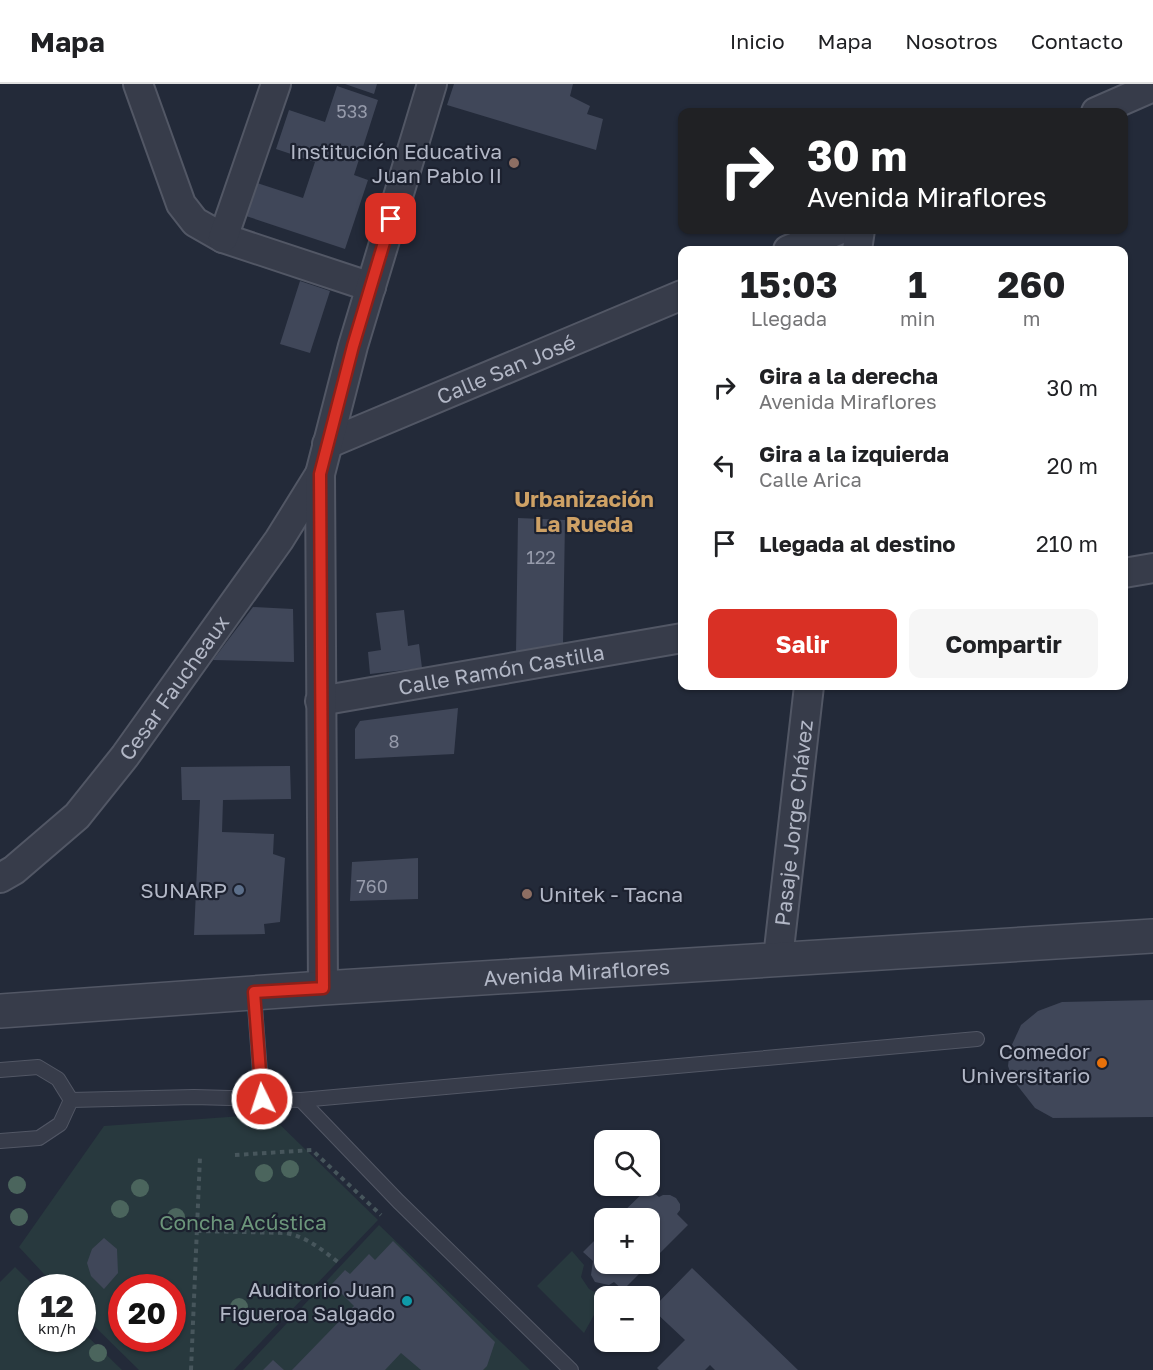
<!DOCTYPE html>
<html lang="es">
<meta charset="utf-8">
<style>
:root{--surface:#fff;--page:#f6f6f6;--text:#202124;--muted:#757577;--line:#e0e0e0;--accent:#d93025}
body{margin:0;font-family:"Golos Text",sans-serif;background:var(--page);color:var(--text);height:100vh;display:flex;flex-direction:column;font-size:22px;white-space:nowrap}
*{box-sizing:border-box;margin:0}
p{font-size:20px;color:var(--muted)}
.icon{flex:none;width:33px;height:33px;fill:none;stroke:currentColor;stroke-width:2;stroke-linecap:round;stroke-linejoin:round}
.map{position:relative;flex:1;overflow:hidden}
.sheet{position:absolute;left:678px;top:162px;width:450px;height:444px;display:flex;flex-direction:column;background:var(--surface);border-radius:12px;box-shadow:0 2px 4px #0004}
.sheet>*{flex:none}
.top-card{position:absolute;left:678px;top:24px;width:450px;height:126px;border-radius:12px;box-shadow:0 2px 4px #0004;background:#202124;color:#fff;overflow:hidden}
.tools{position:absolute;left:594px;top:1046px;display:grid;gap:12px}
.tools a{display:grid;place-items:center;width:66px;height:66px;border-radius:12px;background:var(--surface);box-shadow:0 2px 4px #0004;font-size:30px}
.speed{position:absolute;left:18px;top:1190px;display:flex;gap:12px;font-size:30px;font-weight:700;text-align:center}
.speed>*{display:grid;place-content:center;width:78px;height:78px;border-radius:50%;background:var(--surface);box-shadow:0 2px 4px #0004;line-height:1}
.speed small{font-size:15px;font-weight:400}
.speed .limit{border:9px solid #d22;background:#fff;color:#111}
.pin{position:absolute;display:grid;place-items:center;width:51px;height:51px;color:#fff;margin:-26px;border-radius:12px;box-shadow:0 3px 9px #0006}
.me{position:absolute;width:66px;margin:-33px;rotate:356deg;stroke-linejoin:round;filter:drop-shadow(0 0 4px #0008)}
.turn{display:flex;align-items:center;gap:21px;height:126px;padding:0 30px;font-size:27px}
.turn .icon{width:78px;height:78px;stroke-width:2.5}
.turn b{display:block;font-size:42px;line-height:51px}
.eta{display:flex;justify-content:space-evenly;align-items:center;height:102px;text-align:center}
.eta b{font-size:36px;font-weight:700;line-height:42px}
.cta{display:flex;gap:12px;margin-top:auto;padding:12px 30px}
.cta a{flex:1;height:69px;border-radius:12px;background:var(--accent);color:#fff;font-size:24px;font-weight:700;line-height:69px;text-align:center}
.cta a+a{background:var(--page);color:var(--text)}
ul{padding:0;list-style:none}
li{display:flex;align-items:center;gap:18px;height:78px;padding:0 30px}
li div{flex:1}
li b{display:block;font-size:22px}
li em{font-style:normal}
header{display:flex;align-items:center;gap:36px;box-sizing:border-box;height:84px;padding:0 30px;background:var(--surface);border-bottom:2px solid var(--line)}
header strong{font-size:28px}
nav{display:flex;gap:33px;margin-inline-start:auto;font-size:21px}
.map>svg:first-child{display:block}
</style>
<header>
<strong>Mapa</strong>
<nav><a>Inicio</a><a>Mapa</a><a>Nosotros</a><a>Contacto</a></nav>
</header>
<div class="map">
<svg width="1153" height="1286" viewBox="0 0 1153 1286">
<rect width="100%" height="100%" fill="#232a39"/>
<path fill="#28393e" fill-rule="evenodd" d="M269,1030L378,1136L234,1286H139L83,1231L82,1203H56L19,1163L104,1042ZM122,1203H172V1254H122Z
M379,1141L530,1286H243Z
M572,1167L584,1181L581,1193L589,1205L604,1213L584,1249L537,1202Z
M15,1183L35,1203H32V1254H82L83,1248L122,1286H0V1198Z"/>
<path fill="#404759" d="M345,0H377L374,10Z
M454,0H573L570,12L590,22L587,30L603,35L596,66L447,21Z
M337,2L378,16L354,91L368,96L345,165L243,131L254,98L303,114L315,78L276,65L289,26L325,38Z
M300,197L330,207L310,269L280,260Z
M518,434L565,436L563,560L516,570Z
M253,523L293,525L294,578L213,576Z
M404,526L408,562L419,560L422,584L370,590L368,568L381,566L376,529Z
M458,624L454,670L355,675V645L360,637Z
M290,682L291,715L223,716L222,748L274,750L273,770L285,774L280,838L264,840L265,850L194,851L200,716H182L181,683Z
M418,774V815L350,817L352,778Z
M1153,916V1033L1053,1034L1035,1024L1013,996L1008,982L1010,965L1021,941L1038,927L1062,918Z
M648,1104L659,1113L663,1111H670L676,1114L680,1120V1126L677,1130L688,1141L623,1206L614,1198L609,1201L595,1198L591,1191L593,1177L583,1168L604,1147V1179H650V1134H617Z
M104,1154L117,1165L118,1189L104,1205L91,1192L87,1179L92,1165Z
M393,1157L495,1258L487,1282L483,1286H421L401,1269L385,1286H292L354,1222L332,1200L345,1186L350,1190L369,1170L375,1176Z
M692,1184L798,1286H715L710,1281L705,1286H659L657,1284L685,1256L652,1225Z
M273,1276L284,1286H263Z"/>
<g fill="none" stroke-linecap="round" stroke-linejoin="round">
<defs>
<path id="service" d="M254,909L262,1015
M0,986L38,983L58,995L71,1016
M71,1016L194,1013L301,1016L977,955
M301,1016L398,1117L571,1286
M0,1057L39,1054L60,1040L71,1016"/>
<g id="minor">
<path d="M138,0L181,120L195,138L223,154L371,203"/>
<path d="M1096,28L1153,3"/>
<path d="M223,154L276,0"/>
<path d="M788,166L839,146"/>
<path d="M857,166L860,146"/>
<path id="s1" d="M327,360L682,211"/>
<path d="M1124,489L1153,484"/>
<path id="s2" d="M320,617L682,554"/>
<path id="s3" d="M0,794L14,786L77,732L125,672L279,456L320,390"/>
<path id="s4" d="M778,874L809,602"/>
<path d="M323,904L320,390L353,262L432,0"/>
</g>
<g id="tertiary">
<path id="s5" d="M0,927L323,904L1153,852"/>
</g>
</defs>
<use href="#service" stroke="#525765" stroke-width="16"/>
<use href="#minor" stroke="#525765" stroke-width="32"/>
<use href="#tertiary" stroke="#525765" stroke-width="36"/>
<path stroke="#47565c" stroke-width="4" stroke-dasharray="4.5 4.5" stroke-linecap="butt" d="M235,1071L312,1066L381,1131
M197,1147L286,1149C307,1153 321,1165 338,1178
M191,1286L200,1073"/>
<use href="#service" stroke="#373c4a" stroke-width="14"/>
<use href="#minor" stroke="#373c4a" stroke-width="28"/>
<use href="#tertiary" stroke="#373c4a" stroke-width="33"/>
</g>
<g fill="#4b655d">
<circle cx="290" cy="1085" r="9"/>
<circle cx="264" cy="1089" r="9"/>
<circle cx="17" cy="1101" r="9"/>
<circle cx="140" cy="1104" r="9"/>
<circle cx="120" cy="1125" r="9"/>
<circle cx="19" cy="1133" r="9"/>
<circle cx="176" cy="1133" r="9"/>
<circle cx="239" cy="1223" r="9"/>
<circle cx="98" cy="1269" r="9"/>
</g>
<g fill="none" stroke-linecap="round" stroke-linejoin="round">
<defs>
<path id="route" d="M262,1015L254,908L323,904L320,390L353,262L391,135"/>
</defs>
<use href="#route" stroke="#8d1f18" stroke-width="15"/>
<use href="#route" stroke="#d93025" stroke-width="10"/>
</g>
<g fill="#8d6e63" stroke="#1c212f" stroke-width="2">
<circle cx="514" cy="79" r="6"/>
<circle cx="527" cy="810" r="6"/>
</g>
<circle fill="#5c6f8a" stroke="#1c212f" stroke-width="2" cx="239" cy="806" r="6"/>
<circle fill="#e8710a" stroke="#1c212f" stroke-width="2" cx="1102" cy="979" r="6"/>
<circle fill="#0f9aa8" stroke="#1c212f" stroke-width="2" cx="407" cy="1217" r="6"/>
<g text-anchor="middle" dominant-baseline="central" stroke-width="4.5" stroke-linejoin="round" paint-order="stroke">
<g font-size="18" fill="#969bab">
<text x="352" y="27">533</text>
<text x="541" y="473">122</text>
<text x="394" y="657">8</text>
<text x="372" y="802">760</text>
</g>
<g font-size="21" fill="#b2b7c6" stroke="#1c212f" text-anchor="end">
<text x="502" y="67">Institución Educativa<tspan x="502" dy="24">Juan Pablo II</tspan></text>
<text x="227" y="806">SUNARP</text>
<text x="539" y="810" text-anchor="start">Unitek - Tacna</text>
<text x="1090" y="967">Comedor<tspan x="1090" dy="24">Universitario</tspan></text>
<text x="395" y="1205">Auditorio Juan<tspan x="395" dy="24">Figueroa Salgado</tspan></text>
</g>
<g font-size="21" fill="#b2b7c6" stroke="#1c212f">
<text stroke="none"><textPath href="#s1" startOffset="194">Calle San José</textPath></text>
<text stroke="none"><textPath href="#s2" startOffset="184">Calle Ramón Castilla</textPath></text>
<text stroke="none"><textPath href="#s3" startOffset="260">Cesar Faucheaux</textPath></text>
<text stroke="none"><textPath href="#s4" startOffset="136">Pasaje Jorge Chávez</textPath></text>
<text stroke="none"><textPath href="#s5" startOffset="578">Avenida Miraflores</textPath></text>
</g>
<g font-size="21" fill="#6b957a" stroke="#1c212f">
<text x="243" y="1138">Concha Acústica</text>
</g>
<g font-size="22" font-weight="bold" fill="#cea165" stroke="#1c212f">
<text x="584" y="414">Urbanización<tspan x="584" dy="25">La Rueda</tspan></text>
</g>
</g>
</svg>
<div class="tools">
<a><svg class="icon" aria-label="search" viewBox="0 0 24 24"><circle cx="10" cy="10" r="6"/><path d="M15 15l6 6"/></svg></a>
<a>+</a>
<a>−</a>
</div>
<div class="speed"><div>12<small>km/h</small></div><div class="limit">20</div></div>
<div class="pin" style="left:391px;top:135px;background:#d93025"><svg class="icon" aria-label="arrive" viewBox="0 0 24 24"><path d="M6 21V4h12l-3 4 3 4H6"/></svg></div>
<svg class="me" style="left:262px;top:1015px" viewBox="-20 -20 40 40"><circle r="17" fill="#d93025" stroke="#fff" stroke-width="3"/><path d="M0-11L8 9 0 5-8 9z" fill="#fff"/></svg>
<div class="top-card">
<div class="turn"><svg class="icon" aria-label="right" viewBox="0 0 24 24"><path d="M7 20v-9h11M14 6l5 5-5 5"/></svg><div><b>30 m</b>Avenida Miraflores</div></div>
</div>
<section class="sheet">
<div class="eta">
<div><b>15:03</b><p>Llegada</p></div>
<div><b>1</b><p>min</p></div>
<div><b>260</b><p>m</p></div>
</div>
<ul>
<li><svg class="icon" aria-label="right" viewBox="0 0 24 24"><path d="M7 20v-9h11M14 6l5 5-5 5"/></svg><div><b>Gira a la derecha</b><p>Avenida Miraflores</p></div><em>30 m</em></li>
<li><svg class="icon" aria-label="left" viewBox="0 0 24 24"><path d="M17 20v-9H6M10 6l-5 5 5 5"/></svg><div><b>Gira a la izquierda</b><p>Calle Arica</p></div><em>20 m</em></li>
<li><svg class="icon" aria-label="arrive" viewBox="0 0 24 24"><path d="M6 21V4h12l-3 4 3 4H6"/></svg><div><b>Llegada al destino</b></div><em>210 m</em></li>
</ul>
<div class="cta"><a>Salir</a><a>Compartir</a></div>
</section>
</div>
